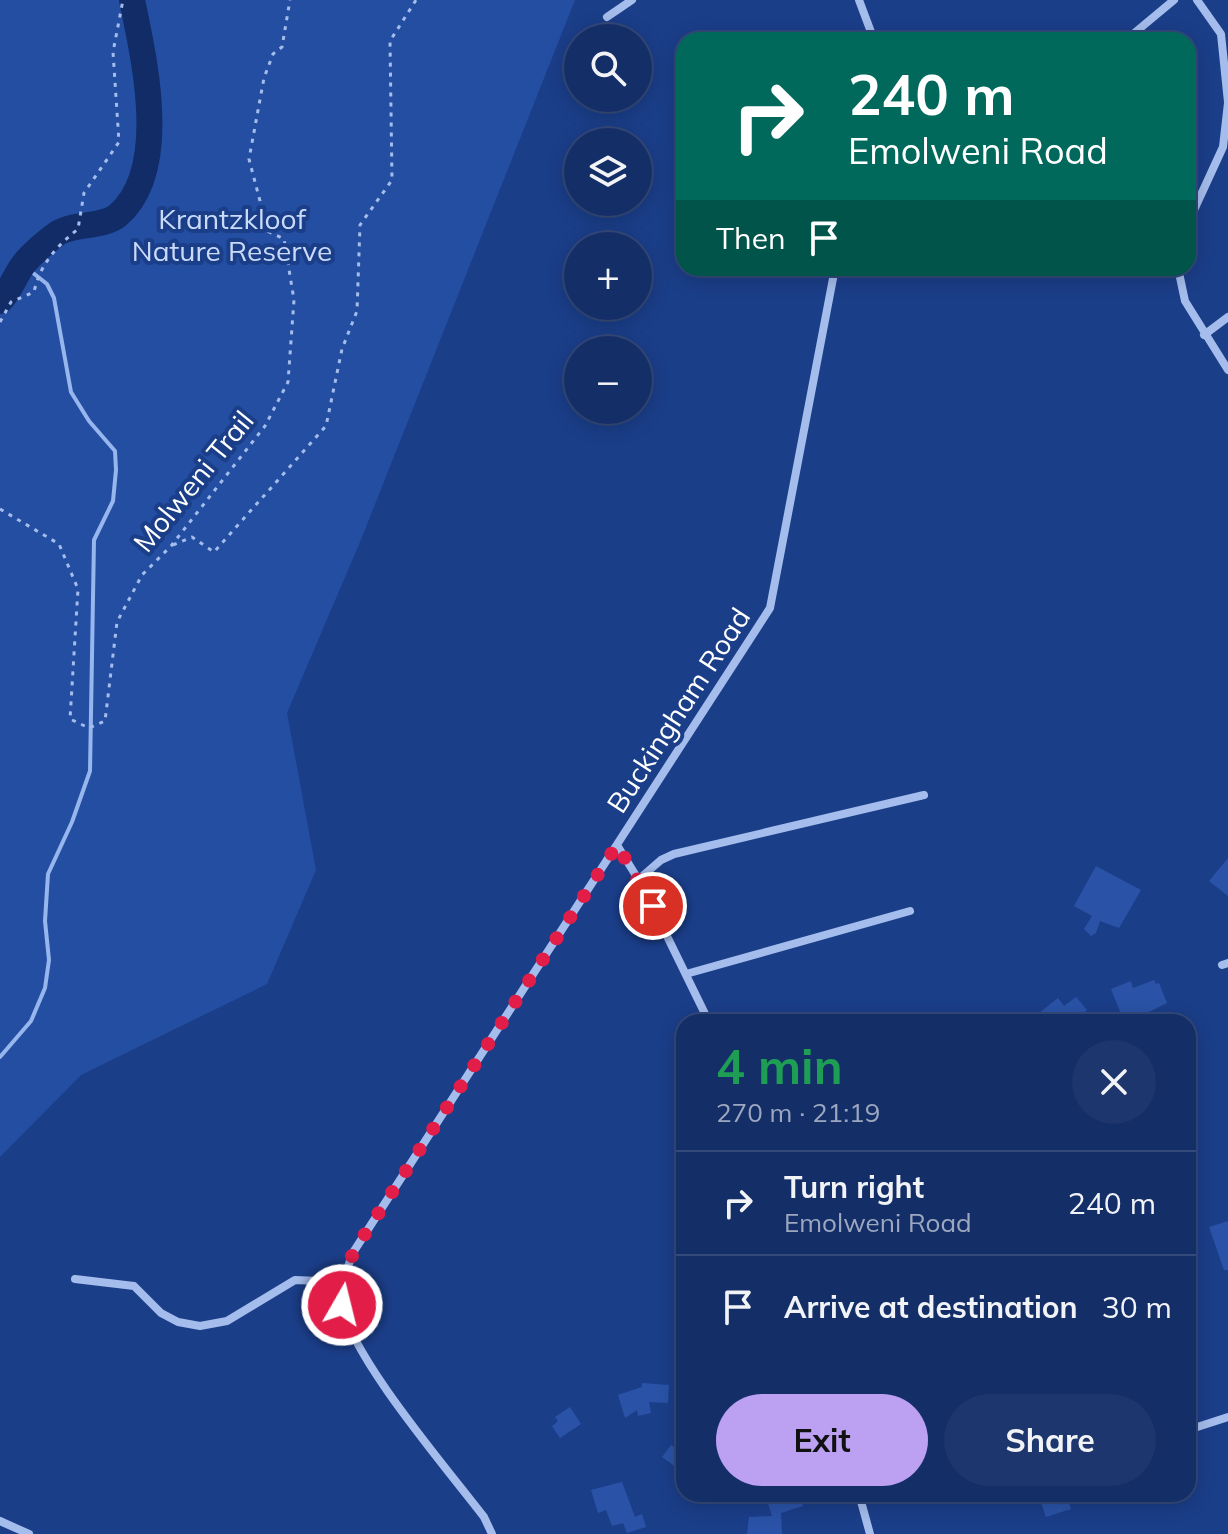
<!DOCTYPE html>
<meta charset="utf-8">
<style>
:root{--surface:#142e67;--page:#1d366d;--text:#f1f3f6;--muted:#9da8c0;--line:#334a7b;--accent:#bca0f2}
body{margin:0;font-family:Mulish,sans-serif;background:var(--page);color:var(--text);height:100vh;display:flex;flex-direction:column;font-size:30px;white-space:nowrap}
*{box-sizing:border-box;margin:0}
p{font-size:26px;color:var(--muted)}
.icon{flex:none;width:44px;height:44px;fill:none;stroke:currentColor;stroke-width:2;stroke-linecap:round;stroke-linejoin:round}
.map{position:relative;flex:1;overflow:hidden}
.side{position:absolute;left:676px;top:1014px;width:520px;height:488px;display:flex;flex-direction:column;background:var(--surface);border-radius:24px;box-shadow:0 4px 20px #0003,0 0 0 2px var(--line)}
.side>*{flex:none}
.top-card{position:absolute;left:676px;top:32px;width:520px;height:244px;border-radius:24px;box-shadow:0 4px 20px #0003,0 0 0 2px var(--line);background:#00695c;color:#fff;overflow:hidden}
.tools{position:absolute;left:564px;top:24px;display:grid;gap:16px}
.tools a{display:grid;place-items:center;width:88px;height:88px;border-radius:50%;background:var(--surface);box-shadow:0 4px 20px #0003,0 0 0 2px var(--line);font-size:40px}
.pin{position:absolute;display:grid;place-items:center;width:68px;height:68px;color:#fff;margin:-34px;border:4px solid #fff;border-radius:50%;box-shadow:0 2px 8px #0007}
.me{position:absolute;width:88px;margin:-44px;rotate:8deg;stroke-linejoin:round;filter:drop-shadow(0 0 6px #0008)}
.turn{display:flex;align-items:center;gap:28px;height:168px;padding:0 40px;font-size:36px}
.turn .icon{width:104px;height:104px;stroke-width:2.5}
.turn b{display:block;font-size:56px;line-height:68px}
.then{display:flex;align-items:center;height:76px;padding:0 40px;background:#0003;gap:16px;font-size:30px}
.round{display:grid;place-items:center;flex:none;width:84px;height:84px;border-radius:42px;background:var(--page)}
.overview{display:flex;align-items:center;justify-content:space-between;height:136px;padding:0 40px}
h1{font-size:48px;font-weight:700;line-height:60px;color:#1e9e55}
.primary-button{display:flex;gap:16px;margin-top:auto;padding:16px 40px}
.primary-button a{flex:1;height:92px;border-radius:48px;background:var(--accent);color:#111;font-size:32px;font-weight:700;line-height:92px;text-align:center}
.primary-button a+a{background:var(--page);color:var(--text)}
ul{padding:0;list-style:none}
li{display:flex;align-items:center;gap:24px;height:104px;padding:0 40px;border-top:2px solid var(--line)}
li div{flex:1}
li b{display:block;font-size:30px}
li em{font-style:normal}
.map>svg:first-child{display:block}
</style>
<div class="map">
<svg width="1228" height="1534" viewBox="0 0 1228 1534">
<rect width="100%" height="100%" fill="#1b3e89"/>
<path fill="#244ea2" d="M0,0H575L360,542L287,713L316,870L267,984L81,1075L0,1157Z"/>
<g fill="none" stroke-linecap="round" stroke-linejoin="round">
<path stroke="#97b6ee" stroke-width="4" d="M0,1057L31,1021L45,988L49,960L45,921L48,874L72,822L90,771L94,540L113,501L116,470L115,451L89,421L71,392L54,298L47,284L23,265"/>
<path stroke="#122c67" stroke-width="26" d="M0,301C11,290 14,277 23,265C31,254 44,244 54,236C69,222 100,229 117,216C171,171 144,59 132,0"/>
</g>
<path fill="#2a53a7" d="M1228,858V896L1209,881Z
M1096,866L1141,890L1119,928L1100,921L1096,933L1091,936L1084,929L1092,916L1074,906Z
M1154,980L1156,984L1159,983L1167,1003L1131,1021L1130,1017L1123,1019L1111,989L1131,981L1133,988Z
M1076,997L1087,1010L1077,1022H1046L1039,1013L1058,998L1064,1006Z
M1228,1221V1270H1224L1209,1227Z
M642,1383L669,1385L668,1403L649,1402L651,1413L638,1416L637,1410L625,1418L618,1395L642,1387Z
M570,1407L581,1424L560,1438L552,1426L558,1421L555,1417Z
M671,1445L684,1454L677,1468L662,1457Z
M622,1482L635,1517L642,1514L646,1527L627,1533L623,1523L612,1526L606,1510L598,1513L591,1490Z
M765,1494H799L803,1506L781,1513L782,1534H747L749,1517L772,1516Z
M1038,1494H1066L1071,1509L1046,1517Z"/>
<g fill="none" stroke-linecap="round" stroke-linejoin="round">
<path stroke="#a5bdec" stroke-width="3" stroke-dasharray="4 6" stroke-linecap="butt" d="M0,322L11,302L34,292C40,264 57,246 78,229L84,193L119,142L113,52L123,0
M0,509L59,544L78,589L70,719L89,728L105,721L117,622L142,575L171,546L265,426L288,382L294,300L284,239L259,227L260,201L249,159L264,78L273,54L282,47L290,0
M173,545L192,537L214,552L326,426L342,349L357,311L360,225L392,180L390,41L416,0"/>
<path stroke="#a5bdec" stroke-width="8" d="M859,0L874,40
M1197,0L1221,34L1228,102
M607,17L632,0
M1126,40L1174,0
M1188,223L1223,147L1228,103
M1178,268L1185,301L1228,370
M1204,335L1228,317
M617,845L643,887L709,1022
M638,880L661,860L674,854L924,795
M1222,965L1228,963
M686,974L910,911
M75,1279L134,1286L161,1313L178,1322L200,1326L227,1321L295,1280L343,1282
M1188,1430L1228,1417
M859,1494L870,1534
M0,1521L29,1534
M492,1534L484,1517C449,1471 350,1356 342,1304C340,1285 347,1268 354,1251L770,608L835,268"/>
</g>
<g fill="none" stroke-linecap="round" stroke-linejoin="round">
<path stroke="#e11d48" stroke-width="14" stroke-dasharray="0 25.2" d="M342,1305L345,1274L354,1251L617,845L653,906"/>
</g>
<g text-anchor="middle" dominant-baseline="central" stroke-width="8" stroke-linejoin="round" paint-order="stroke">
<g font-size="28" fill="#cadaf9" stroke="#1b3e89">
<text x="232" y="218">Krantzkloof<tspan x="232" dy="32">Nature Reserve</tspan></text>
</g>
<g font-size="28" fill="#fff" stroke="#1b3e89">
<text transform="translate(193 481) rotate(-51)">Molweni Trail</text>
<text transform="translate(678 710) rotate(-57)">Buckingham Road</text>
</g>
</g>
</svg>
<div class="tools">
<a><svg class="icon" aria-label="search" viewBox="0 0 24 24"><circle cx="10" cy="10" r="6"/><path d="M15 15l6 6"/></svg></a>
<a><svg class="icon" aria-label="layers" viewBox="0 0 24 24"><path d="M12 4l9 5-9 5-9-5zM3 14l9 5 9-5"/></svg></a>
<a>+</a>
<a>−</a>
</div>
<div class="pin" style="left:653px;top:906px;background:#d93025"><svg class="icon" aria-label="arrive" viewBox="0 0 24 24"><path d="M6 21V4h12l-3 4 3 4H6"/></svg></div>
<svg class="me" style="left:342px;top:1305px" viewBox="-20 -20 40 40"><circle r="17" fill="#e11d48" stroke="#fff" stroke-width="3"/><path d="M0-11L8 9 0 5-8 9z" fill="#fff"/></svg>
<div class="top-card">
<div class="turn"><svg class="icon" aria-label="right" viewBox="0 0 24 24"><path d="M7 20v-9h11M14 6l5 5-5 5"/></svg><div><b>240 m</b>Emolweni Road</div></div>
<div class="then">Then<svg class="icon" aria-label="arrive" viewBox="0 0 24 24"><path d="M6 21V4h12l-3 4 3 4H6"/></svg></div>
</div>
<section class="side">
<div class="overview"><div><h1>4 min</h1><p>270 m · 21:19</p></div><a class="round"><svg class="icon" aria-label="close" viewBox="0 0 24 24"><path d="M6 6l12 12M18 6L6 18"/></svg></a></div>
<ul>
<li><svg class="icon" aria-label="right" viewBox="0 0 24 24"><path d="M7 20v-9h11M14 6l5 5-5 5"/></svg><div><b>Turn right</b><p>Emolweni Road</p></div><em>240 m</em></li>
<li><svg class="icon" aria-label="arrive" viewBox="0 0 24 24"><path d="M6 21V4h12l-3 4 3 4H6"/></svg><div><b>Arrive at destination</b></div><em>30 m</em></li>
</ul>
<div class="primary-button"><a>Exit</a><a>Share</a></div>
</section>
</div>
